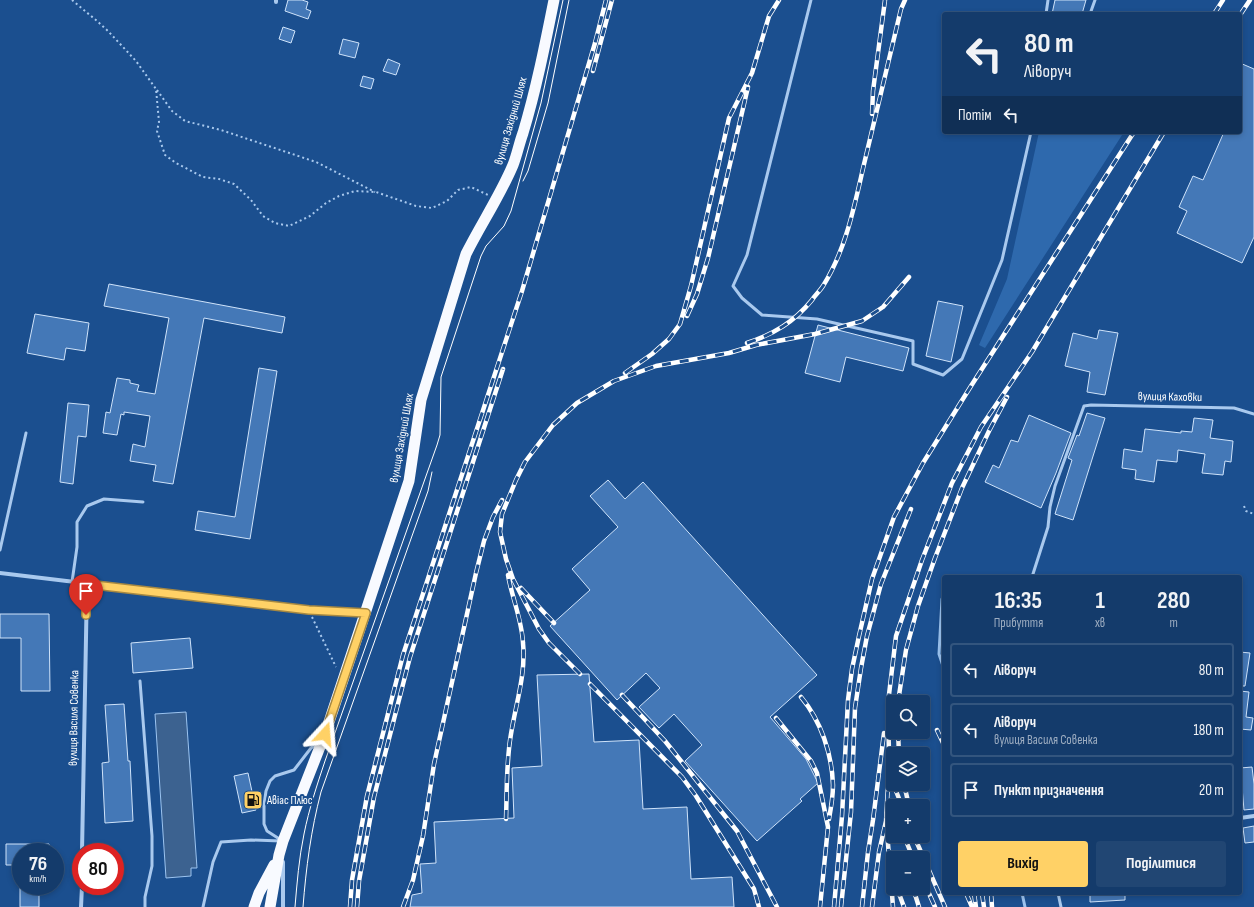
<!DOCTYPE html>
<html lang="uk">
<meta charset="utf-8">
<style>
:root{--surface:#143b6b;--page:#214673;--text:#f1f3f6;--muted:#9dadc1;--line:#33557e;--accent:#ffd166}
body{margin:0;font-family:"Sofia Sans Condensed",sans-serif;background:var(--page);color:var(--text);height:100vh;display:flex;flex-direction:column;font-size:15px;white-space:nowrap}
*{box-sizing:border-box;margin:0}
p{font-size:13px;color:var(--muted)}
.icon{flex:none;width:22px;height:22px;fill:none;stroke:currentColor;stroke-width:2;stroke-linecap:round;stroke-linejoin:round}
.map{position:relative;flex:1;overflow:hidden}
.sheet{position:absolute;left:942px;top:575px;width:300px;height:320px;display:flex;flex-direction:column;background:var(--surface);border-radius:4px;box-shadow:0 2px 6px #0003,0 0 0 1px var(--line)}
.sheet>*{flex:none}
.hud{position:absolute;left:942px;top:12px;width:300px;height:122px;border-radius:4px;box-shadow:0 2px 6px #0003,0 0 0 1px var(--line);background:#143b6b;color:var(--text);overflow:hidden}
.fabs{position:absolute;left:886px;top:695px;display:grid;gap:8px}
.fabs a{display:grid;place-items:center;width:44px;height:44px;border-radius:4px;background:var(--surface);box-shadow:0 2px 6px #0003,0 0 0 1px var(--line);font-size:20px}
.speed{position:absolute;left:12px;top:843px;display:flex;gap:8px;font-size:20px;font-weight:700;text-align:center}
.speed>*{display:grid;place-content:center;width:52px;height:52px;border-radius:50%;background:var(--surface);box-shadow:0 2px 6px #0003,0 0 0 1px var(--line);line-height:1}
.speed small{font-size:10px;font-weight:400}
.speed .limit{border:6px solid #d22;background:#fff;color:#111}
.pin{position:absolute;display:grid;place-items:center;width:34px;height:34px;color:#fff;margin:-41px -17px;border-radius:50% 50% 50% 0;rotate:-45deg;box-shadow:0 0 4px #0007}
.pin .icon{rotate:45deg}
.me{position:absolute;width:44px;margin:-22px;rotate:19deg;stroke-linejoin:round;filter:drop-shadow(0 0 3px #0008)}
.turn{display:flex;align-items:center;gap:14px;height:84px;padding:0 16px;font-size:18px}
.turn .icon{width:52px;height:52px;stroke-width:2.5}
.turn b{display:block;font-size:28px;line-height:34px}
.then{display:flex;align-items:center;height:38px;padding:0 16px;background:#0003;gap:8px;font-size:15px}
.eta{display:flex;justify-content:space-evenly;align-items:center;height:68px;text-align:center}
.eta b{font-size:24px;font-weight:700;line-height:28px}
.button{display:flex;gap:8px;margin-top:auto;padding:8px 16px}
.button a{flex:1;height:46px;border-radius:4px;background:var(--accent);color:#111;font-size:16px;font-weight:700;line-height:46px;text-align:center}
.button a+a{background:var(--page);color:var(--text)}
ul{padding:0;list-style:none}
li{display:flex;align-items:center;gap:12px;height:54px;margin:0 8px 6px;padding:0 8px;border:2px solid var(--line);border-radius:4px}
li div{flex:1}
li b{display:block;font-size:15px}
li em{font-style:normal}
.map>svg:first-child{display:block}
</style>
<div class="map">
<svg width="1254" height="907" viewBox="0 0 1254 907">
<rect width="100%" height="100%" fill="#1b4f8f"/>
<path fill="#2e69ad" d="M1039,132H1124L985,348L979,345L1007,279Z"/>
<path fill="#3c6290" stroke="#9cc4f0" d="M186,712L197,868H191V876L166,878L155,714Z"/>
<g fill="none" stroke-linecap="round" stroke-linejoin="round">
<path stroke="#9cc4f0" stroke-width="3" d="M942,599L939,654L944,669
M1022,893L1025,907"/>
</g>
<path fill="#4478b7" stroke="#cfe3fa" d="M288,0H302L308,2L306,9L311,11L308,19L285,11Z
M1055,0H1086L1082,14H1052Z
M283,27L295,31L291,43L279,39Z
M343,39L359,43L355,58L339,54Z
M388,59L400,64L396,75L383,71Z
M1240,63L1254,69V237L1242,263L1177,233L1187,211L1179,207L1193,176L1203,180L1224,132H1240Z
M363,76L374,79L371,89L360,86Z
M109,284L285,317L282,333L204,318L173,484L153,481L156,465L130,461L133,444L145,447L150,416L124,412V415L121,414L117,435L103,433L106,412L110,413L117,378L130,380V383L139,385L137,391L155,394L169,318L104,306Z
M938,301L963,306L951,362L926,356Z
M35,314L89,323L85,351L66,348L64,360L27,353Z
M818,325L909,348L903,371L846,357L840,382L805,373Z
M1099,330L1118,333L1105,395L1087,392L1090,372L1065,366L1073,333L1097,339Z
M259,368L277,371L250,539L195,530L198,511L235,517Z
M68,403L89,405L86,437L78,436L73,484L60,482Z
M1087,413L1105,418L1073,520L1055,514L1072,460L1068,458L1077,435L1079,436Z
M1029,415L1071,433L1056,473L1041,508L985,482L993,465L999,468L1011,440L1018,442Z
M1194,418L1213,420L1210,438L1233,441L1231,462L1225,461L1223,475L1202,473L1205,454L1178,450L1177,462L1157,460L1154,482L1135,479L1136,470L1122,468L1124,449L1142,452L1145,429L1181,433V431L1192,432Z
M608,480L625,499L643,482L817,675L770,717L806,759L818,783L800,799L802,801L757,841L685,761L702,745L674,714L659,728L639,707L660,688L646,673L617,700L550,626L590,590L572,569L618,527L590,496Z
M0,614H49L50,691H21V638H0Z
M190,638L193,668L133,673L131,643Z
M1240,652L1250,653L1245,686H1240Z
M589,674L594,742L639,740L643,809L687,807L691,879L732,877L734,907H410L412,895L422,893L420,864L436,863L434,822L514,818L512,768L542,766L537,675Z
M1240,691L1249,692L1246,717L1253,718L1251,730L1240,729L1241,719H1240Z
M124,704L128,761H130L133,821L105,823L102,763L109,762L105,705Z
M1252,767L1254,784V809L1244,810L1242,787H1240V768Z
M248,773L256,810L242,813L234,776Z
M1254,826V842L1245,843L1243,828Z
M6,844H49V852H21V865H6Z
M20,886H39V907H20Z
M1090,893H1125V900L1090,902Z"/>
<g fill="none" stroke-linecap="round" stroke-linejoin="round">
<path stroke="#a9c9ee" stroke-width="2" stroke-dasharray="2 3" stroke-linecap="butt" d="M72,0L97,21L108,31L136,61L156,89L159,122L157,131L165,155L176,163L203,177L219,179L234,184L251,200L263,216L275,223L289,226L310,216L326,203L339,196L355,191L376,192L416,206L432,208L447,201L458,190L471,187L488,195
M157,90L172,111L185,121L221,130L316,162L375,192
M1244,506L1246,511L1254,514
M312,617L336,667"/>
<path stroke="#a9c9ee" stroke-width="3" d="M811,0L747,255L733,286L742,298L762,315L817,319L913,341V364L943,375L962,359L1002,260L1031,132
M1046,14L1048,0
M1090,14L1095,0
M0,550L26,433
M1032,577L1048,527L1050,507L1055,486L1084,406L1091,405L1234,408L1254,414
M72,582L77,547V522L87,506L104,499L143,502
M140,681L152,836V866L145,897V907
M281,840L267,831L264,824V805L266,791L270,781L275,776L294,770L311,748L318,742
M1058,893L1061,907
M203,907L213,862L221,842L251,840L281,841"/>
<path stroke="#a9c9ee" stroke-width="4" d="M276,2V0
M0,573L309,610L363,613
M1240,818L1254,816
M82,852L87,584
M81,907L82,886
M283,907V862"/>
<path stroke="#f8faff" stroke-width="11" d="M254,907L259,893L274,865
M270,907L279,855L283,841L325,734L409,481L421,400L466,254C481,224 500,196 513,165C517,155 519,144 523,133C536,90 545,45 554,0"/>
<path stroke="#fff" stroke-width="1" d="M523,181L528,171L548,103L569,0
M295,907C297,883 299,858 304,834C309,809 317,785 325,761L437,445L440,435L441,377L481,256L486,246L504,226L511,211L541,103L563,0
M303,907C306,868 311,830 321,792L428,491L432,472"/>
<defs>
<path id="rail" d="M1214,14L1223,0
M1240,15L1250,0
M593,71L612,0
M872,114L873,91L885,0
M687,316L697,294L708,258L748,87
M747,343C774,334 794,322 812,300C815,295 820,291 823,286C847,248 855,202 865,160C877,110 889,59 901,9L905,0
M625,373L652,354L669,339L680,324L691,286L729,118L752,73L769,16L779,0
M521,588L554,623
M580,674L549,643L539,629L513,579L506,559L500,532L502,514L516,480L525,462L553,425L577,403L614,381L656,366L729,353L756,345L815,334L862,321L883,307L909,277
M590,684L682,777L696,796L754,889L759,907
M622,695L665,741L737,831L777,907
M801,697C821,721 832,754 833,785C833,796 831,808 829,819
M898,702L906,650L918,606L935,558L962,488L989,431L1007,397
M776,718L811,761L817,773L828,827L820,907
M937,730L944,745
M898,732L899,754
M893,774L889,755L888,703L896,636L922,560L952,483L981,427L1032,352L1164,132
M895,784L896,791L902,806
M904,784L909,806
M506,819C507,791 506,762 511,734C516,703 526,674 523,643C522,620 512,598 508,575
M887,831L893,907
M904,836L913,858
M914,836L945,907
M904,853L905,858
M923,880L935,907
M897,888L904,907
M913,888L919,907
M966,893L972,907
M974,893L976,907
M982,893L984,907
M991,893L992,907
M350,907L352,880L367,796L403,655L522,291L595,43L606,0
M357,907L359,881L374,797L410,657L503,369
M403,907L413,880L423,836L434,764L476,573L484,541L493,517L502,500
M834,907L842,816L848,700L852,669L859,636L872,579L894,517L923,463L971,386L1134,132
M841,907L851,812L855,708L861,668L867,636L881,584L911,509
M862,907L868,852L873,820L884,733
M872,907L879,852L886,821L889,767"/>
</defs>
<use href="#rail" stroke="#fff" stroke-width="4.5"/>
<use href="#rail" stroke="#1b4f8f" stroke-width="3" stroke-dasharray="9" stroke-linecap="butt"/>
</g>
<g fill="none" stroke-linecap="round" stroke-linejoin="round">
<defs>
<path id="route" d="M86,615V584L309,610L366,613L325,734"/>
</defs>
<use href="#route" stroke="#a68842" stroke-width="10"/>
<use href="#route" stroke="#ffd166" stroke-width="7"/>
</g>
<defs>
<symbol id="fuel-square" viewBox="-11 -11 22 22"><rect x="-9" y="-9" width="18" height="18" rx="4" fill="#ffd166" stroke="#1b4f8f"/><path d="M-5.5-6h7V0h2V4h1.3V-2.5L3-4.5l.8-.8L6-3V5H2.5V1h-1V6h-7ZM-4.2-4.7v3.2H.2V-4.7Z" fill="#111"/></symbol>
</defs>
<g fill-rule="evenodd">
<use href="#fuel-square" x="242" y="789" width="22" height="22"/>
</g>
<g text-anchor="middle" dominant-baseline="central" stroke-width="4" stroke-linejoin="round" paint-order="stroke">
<g font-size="12" fill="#fff" stroke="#1b4f8f">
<text transform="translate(511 121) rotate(-74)">вулиця Західний Шлях</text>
<text transform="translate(1170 397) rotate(1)">вулиця Каховки</text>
<text transform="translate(402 438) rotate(-80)">вулиця Західний Шлях</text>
<text transform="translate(74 718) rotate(-89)">вулиця Василя Совенка</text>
</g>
<g font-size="12" fill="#fff" stroke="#1b4f8f" text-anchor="start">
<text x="267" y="800">Авіас Плюс</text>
</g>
</g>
</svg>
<div class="fabs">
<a><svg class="icon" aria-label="search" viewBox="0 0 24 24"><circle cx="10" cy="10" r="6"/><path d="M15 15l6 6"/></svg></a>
<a><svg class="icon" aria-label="layers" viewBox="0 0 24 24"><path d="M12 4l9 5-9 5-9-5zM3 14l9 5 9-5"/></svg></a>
<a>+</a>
<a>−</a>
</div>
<div class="speed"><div>76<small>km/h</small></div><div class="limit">80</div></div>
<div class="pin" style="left:86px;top:615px;background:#d93025"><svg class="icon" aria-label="arrive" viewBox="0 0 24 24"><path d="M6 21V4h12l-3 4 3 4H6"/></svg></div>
<svg class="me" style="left:325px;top:734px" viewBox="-20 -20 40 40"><path d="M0-17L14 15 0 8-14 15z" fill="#ffd166" stroke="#fff" stroke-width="4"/></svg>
<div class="hud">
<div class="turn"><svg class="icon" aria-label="left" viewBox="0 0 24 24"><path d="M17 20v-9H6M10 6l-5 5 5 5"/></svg><div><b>80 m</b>Ліворуч</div></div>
<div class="then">Потім<svg class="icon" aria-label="left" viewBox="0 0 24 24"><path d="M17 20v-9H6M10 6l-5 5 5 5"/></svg></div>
</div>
<section class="sheet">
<div class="eta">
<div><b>16:35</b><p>Прибуття</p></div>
<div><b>1</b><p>хв</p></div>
<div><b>280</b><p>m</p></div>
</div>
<ul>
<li><svg class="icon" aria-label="left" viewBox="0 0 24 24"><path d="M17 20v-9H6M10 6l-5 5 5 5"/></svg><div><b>Ліворуч</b></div><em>80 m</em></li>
<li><svg class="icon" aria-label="left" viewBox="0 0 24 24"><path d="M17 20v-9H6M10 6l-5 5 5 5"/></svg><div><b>Ліворуч</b><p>вулиця Василя Совенка</p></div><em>180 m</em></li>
<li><svg class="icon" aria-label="arrive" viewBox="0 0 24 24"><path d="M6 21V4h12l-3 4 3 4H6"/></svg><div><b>Пункт призначення</b></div><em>20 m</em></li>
</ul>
<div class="button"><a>Вихід</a><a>Поділитися</a></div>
</section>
</div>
